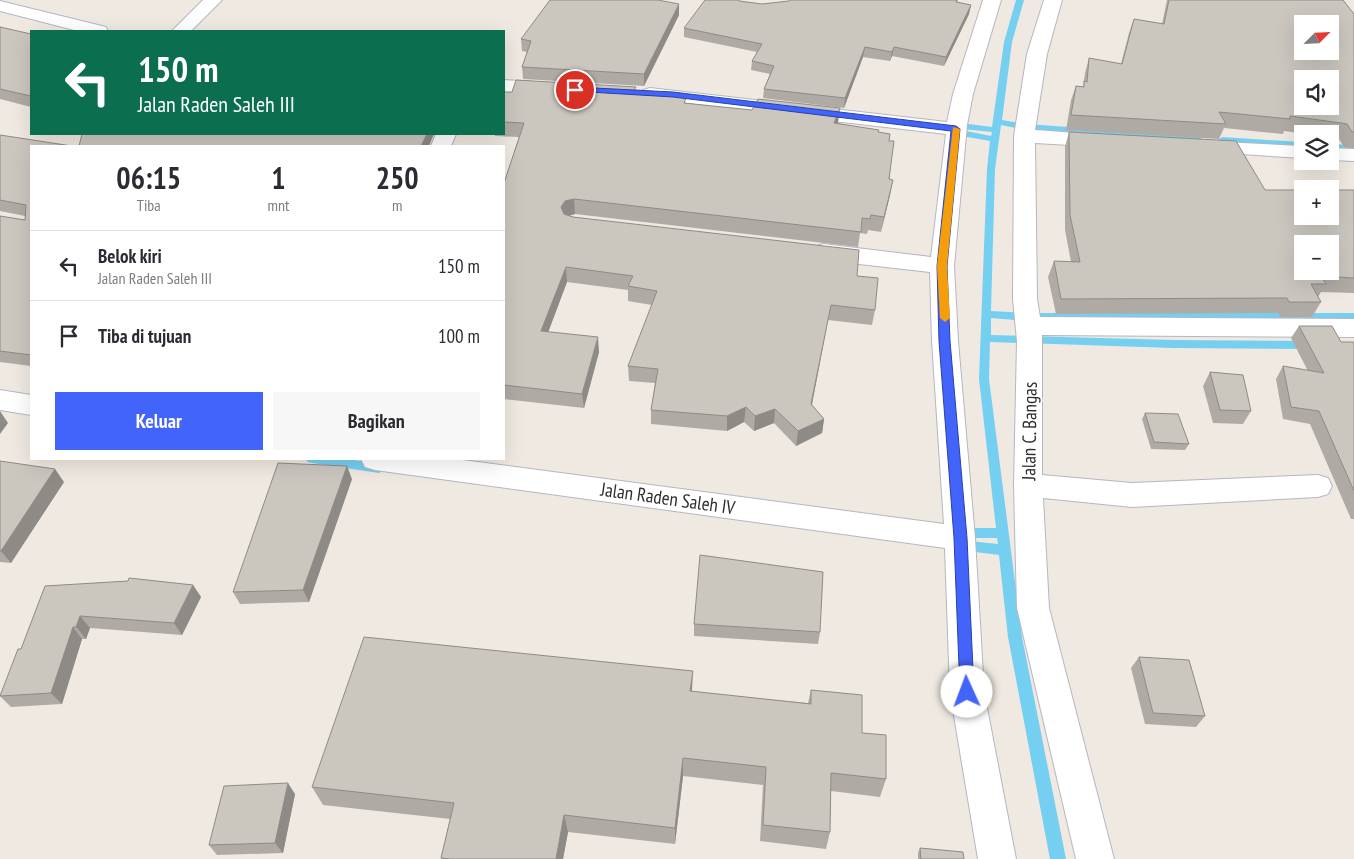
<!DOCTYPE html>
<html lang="id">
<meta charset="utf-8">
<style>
:root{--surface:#fff;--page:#f7f7f7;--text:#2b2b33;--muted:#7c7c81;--line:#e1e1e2;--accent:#4264fb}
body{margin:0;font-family:"PT Sans Narrow",sans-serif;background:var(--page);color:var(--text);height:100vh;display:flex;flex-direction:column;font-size:19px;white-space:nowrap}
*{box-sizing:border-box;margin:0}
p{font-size:16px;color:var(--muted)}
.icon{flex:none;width:28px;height:28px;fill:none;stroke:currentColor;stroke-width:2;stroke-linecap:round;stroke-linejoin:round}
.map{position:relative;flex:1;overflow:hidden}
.panel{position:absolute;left:30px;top:145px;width:475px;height:315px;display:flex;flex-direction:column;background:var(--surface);border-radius:0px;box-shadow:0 5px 20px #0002}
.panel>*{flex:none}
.top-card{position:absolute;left:30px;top:30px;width:475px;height:105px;border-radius:0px;box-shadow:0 5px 20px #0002;background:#0b6e4f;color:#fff;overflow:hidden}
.needle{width:32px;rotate:66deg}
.fabs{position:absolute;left:1294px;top:15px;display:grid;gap:10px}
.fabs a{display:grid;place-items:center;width:45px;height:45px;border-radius:0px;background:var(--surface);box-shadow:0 5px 20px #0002;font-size:25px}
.pin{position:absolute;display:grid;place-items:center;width:42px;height:42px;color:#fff;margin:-21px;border:2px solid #fff;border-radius:50%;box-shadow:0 1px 5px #0007}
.me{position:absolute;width:55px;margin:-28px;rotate:358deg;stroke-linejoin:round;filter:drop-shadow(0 0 4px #0008)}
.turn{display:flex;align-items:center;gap:18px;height:105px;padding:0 25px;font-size:22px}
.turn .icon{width:65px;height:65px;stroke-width:2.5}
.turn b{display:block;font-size:35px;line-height:42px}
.eta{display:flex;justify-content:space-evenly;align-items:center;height:85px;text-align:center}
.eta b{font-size:30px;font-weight:600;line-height:35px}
.button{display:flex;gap:10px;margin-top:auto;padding:10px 25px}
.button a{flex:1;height:58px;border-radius:0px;background:var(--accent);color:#fff;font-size:20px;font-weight:600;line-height:58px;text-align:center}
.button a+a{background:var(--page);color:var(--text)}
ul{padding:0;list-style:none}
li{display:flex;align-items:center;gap:15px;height:70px;padding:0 25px;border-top:1px solid var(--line)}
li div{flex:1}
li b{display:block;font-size:19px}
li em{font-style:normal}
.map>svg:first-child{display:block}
</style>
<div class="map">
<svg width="1354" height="859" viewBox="0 0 1354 859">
<rect width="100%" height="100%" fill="#efe9e1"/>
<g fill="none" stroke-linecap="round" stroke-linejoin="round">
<path fill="#75cff0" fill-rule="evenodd" d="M1016,0H1024L1012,42L1002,120L1026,124L1198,136L1202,139L1198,142L1026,130L1001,125L995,169L991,311L1027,313H1354V319L1027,321L991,318V335L1174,340L1310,341L1315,345L1310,349L1174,348L990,342L989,379L1022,637L1066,859H1050L1008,637L999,555L960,550L956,549L954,545L956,541L960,540L998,544L997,538H960L956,537L954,533L956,529L960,528H996L979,379L987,169L990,141L956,135L952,132L956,129L991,136L992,132L953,128L949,125L953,122L992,127L1004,42Z
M1222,137L1302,142V147L1219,142L1218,140Z
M1330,144L1354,145V151L1330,150Z
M306,459H344L379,463L383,465L385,468L383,471L379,473L312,463L308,462Z"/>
<defs>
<path id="minor" d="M203,0H222L191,31H172Z
M983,0H1001L973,94L967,125L954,266L958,341L975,538L984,692L1016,859H978L950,692L945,548L375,470L365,467L361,459H455L944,524L932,341L930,272L823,260L815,257L811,252L815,247L823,244L931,257L946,134L650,100L643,98L640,94L643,90L650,88L947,122L953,94Z
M1044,0H1062L1047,54L1035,130L1105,135L1112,137L1116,141L1112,145L1105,147L1035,143L1037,299L1040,317L1354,319V337L1042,335V475L1132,483L1318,475L1328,478L1332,486L1328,494L1318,497L1132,507L1043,498L1049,608L1114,859H1076L1017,608L1014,485L1017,341L1013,299L1014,136L1027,54Z
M0,1L106,27L108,31H78L0,11Z
M504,80L552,83L559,85L562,89L559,93L552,95L504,92Z
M436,134H456L451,146H431Z
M1203,141L1302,146V158L1196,151L1192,147L1196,143Z
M1330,148L1354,149V161L1330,160Z
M0,390L31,395V415L0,410Z"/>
</defs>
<use href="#minor" stroke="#b4b7c1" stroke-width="2"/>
<use href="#minor" fill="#fff" fill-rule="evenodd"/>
</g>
<path fill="#afaba4" d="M790,0H958L957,2L971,5L969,14L944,66L892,56L890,61L863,57L844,108L763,98L764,89L770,74L751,70L752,61L757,52L684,37V28L739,1L762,4L789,1Z
M1167,0H1343L1354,14V148L1344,147L1339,139L1330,137V134H1306L1284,131L1283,134L1224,128L1219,139L1066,130L1071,100L1076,86L1083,87L1085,73L1089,58L1121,64L1129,33L1134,19L1162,24Z
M679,15L644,86L523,79L522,67L527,52L522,51L521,39Z
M0,27L31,34V107L0,99Z
M636,91L687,103L838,123L878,132L889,141L890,195L881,232L868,230L867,234L860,233L858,247L575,214L569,216L857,276L875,310L872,325L828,320L812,405L824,419L822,433L796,446L774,423L754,431L744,422L727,431L651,424V410L655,383L629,381L628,366L652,305L628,301V290L567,282L548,332L599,352L584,408L504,399V183L519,137L495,136V134H504V92Z
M1069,132L1265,190H1354V293L1321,292L1318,297L1321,302L1312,317H1280L1278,313L1056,314L1048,277L1054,261L1071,262L1065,230V147Z
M0,135L31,146V366L0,362V216L25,220V216L0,211Z
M1299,326L1341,342H1354V519H1351L1310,424L1283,419L1276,379L1283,366L1308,371L1291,338Z
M1210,372L1251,411L1243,424L1213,423L1203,386Z
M1145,413L1189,444L1185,450L1151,449L1142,419Z
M0,461L64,482L11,563L0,562Z
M352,479L309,602L240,604L233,592Z
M128,581L193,585L201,597L182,635L90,628L86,639H82L62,704L11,707L0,696L21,649Z
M694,624L820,632L818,644L694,636Z
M1139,657L1205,716L1196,727L1145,724L1131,668Z
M811,690L862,733L886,779L880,797L831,791L830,832L826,849L760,841L763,785L683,776L675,844L568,832L563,859H441V858L450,819L323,805L312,787L692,692L808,703Z
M295,794L283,853L217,855L209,845Z
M920,848L964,859H918V853Z"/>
<path fill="#8e8b86" d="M679,4V15L644,86V74Z
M971,5L969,14L944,66L946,57Z
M865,47L863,57L844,108L845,98Z
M894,47L892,56L890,61L892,52Z
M840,108L838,123L833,137L834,123Z
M427,134H434L429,146H421Z
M893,180L890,195L881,232L884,217Z
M574,199L575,214L567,216L562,222L561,207L565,201Z
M566,267L567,282L543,346L541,331Z
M831,305L828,320L809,419L811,404Z
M598,337L599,352L584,408L582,394Z
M746,407L744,422L727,431V416Z
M775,409L774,423L754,431L755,416Z
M0,411L8,423L0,434Z
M824,419L822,433L796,446L798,431Z
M347,466L352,479L309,602L303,590Z
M55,469L64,482L11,563L1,551Z
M193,585L201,597L182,635L174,623Z
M80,616L90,628L86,639L76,627Z
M73,627L82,639L62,704L51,693Z
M693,671L692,690L690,710V691Z
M683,758V776L675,844V828Z
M288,783L295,794L283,853L275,843Z
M564,815L568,832L563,859H556Z"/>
<path fill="#cbc7bf" stroke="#8e8b86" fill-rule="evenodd" d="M550,0H658L679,4L644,74L522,67L531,41L521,39Z
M705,0H739V1L762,4L789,1L790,0H957L956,2L971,5L946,57L894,47L892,52L865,47L845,98L764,89L774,66L752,61L762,44L684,28Z
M1169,0H1343L1354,14V132H1352L1347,124L1341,123L1290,116V119L1219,112L1226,124L1071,115L1076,86L1084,87V81L1087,82L1089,58L1122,64L1134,19L1164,24ZM1302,24H1330V51H1302ZM1302,79H1330V106H1302Z
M0,27L31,34V96L0,89Z
M516,80L636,87L634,90L687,96L684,103L752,110L758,99L840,108L834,123L879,130L878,132L890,134L889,141H894L889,179L893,180L884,217L871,215L870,219L862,218L861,232L574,199L565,201L561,207L564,214L573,217L859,250L857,276L878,278L875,310L831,305L811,404L824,419L798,431L775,409L755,416L746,407L727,416L651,410L658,369L628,366L657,291L628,286L633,276L566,267L541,331L598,337L582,394L504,385V183L524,123L504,122V92H512Z
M1069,132L1236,141L1265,190H1302V216H1330V190H1354V278L1321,276L1326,284H1311L1321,302H1289L1287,298L1061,299L1054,261L1080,262L1070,215ZM1302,244H1330V271H1302Z
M82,134H427L421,146H79Z
M0,135L72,146H31V355L0,351V216L25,220L26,205L0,200Z
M1299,326H1332L1341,342H1354V491L1319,411L1291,407L1283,366L1324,373Z
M1210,372L1243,375L1251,411L1220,410Z
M1145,413L1178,414L1189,444L1154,442Z
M0,461L55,469L1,551H0Z
M278,463L347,466L303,590L233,592Z
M700,555L823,572L820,632L694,624Z
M129,578L193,585L174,623L80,616L76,627H73L51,693L0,696L18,649H21L45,586L128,581Z
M364,637L693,671L690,691L811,704V690L862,695V733L886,735V779L831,773L830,832L763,825L766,767L683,758L675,828L564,815L556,859H450L441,858L454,803L312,787Z
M1139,657L1189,660L1205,716L1153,713Z
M288,783L275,843L209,845L224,786Z
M920,848L963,852L964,859H921Z"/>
<path fill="#4264fb" stroke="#2b41a3" d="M575,87L673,92L956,126L960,129L947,266L950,341L967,538L974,692L972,697L967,699L962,697L960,692L954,538L939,341L937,266L951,131L673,97L572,91L571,90Z"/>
<path fill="#f59e0b" d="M953,127L960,129L947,266L950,318L945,322L940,318L937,266Z"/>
<g text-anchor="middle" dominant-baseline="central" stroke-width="4" stroke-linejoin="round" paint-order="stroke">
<g font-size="19" fill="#2e2e2e" stroke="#fff">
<text transform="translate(1029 431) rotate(-89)">Jalan C. Bangas</text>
<text transform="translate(668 498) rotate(8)">Jalan Raden Saleh IV</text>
</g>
</g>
</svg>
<div class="fabs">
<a><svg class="needle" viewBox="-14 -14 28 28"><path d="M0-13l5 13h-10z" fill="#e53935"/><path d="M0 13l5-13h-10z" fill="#7c7c81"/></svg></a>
<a><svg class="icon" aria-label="sound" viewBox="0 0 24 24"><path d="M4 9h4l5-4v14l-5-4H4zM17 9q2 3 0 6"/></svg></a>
<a><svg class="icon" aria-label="layers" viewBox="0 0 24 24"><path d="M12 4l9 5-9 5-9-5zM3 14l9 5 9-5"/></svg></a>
<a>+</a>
<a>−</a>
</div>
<div class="pin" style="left:575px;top:90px;background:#d93025"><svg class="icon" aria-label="arrive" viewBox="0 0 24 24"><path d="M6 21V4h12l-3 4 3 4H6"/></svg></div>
<svg class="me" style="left:967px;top:692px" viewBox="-20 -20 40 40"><circle r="19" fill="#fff"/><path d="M0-13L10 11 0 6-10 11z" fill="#4264fb"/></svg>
<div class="top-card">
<div class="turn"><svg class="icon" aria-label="left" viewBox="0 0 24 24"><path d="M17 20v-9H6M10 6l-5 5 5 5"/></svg><div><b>150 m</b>Jalan Raden Saleh III</div></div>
</div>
<section class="panel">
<div class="eta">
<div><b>06:15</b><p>Tiba</p></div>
<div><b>1</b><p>mnt</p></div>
<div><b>250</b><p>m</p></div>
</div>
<ul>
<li><svg class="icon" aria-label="left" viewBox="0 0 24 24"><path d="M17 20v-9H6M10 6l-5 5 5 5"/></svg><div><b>Belok kiri</b><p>Jalan Raden Saleh III</p></div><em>150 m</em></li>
<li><svg class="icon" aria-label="arrive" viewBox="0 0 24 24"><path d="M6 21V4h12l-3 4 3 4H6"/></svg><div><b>Tiba di tujuan</b></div><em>100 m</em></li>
</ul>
<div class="button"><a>Keluar</a><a>Bagikan</a></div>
</section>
</div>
